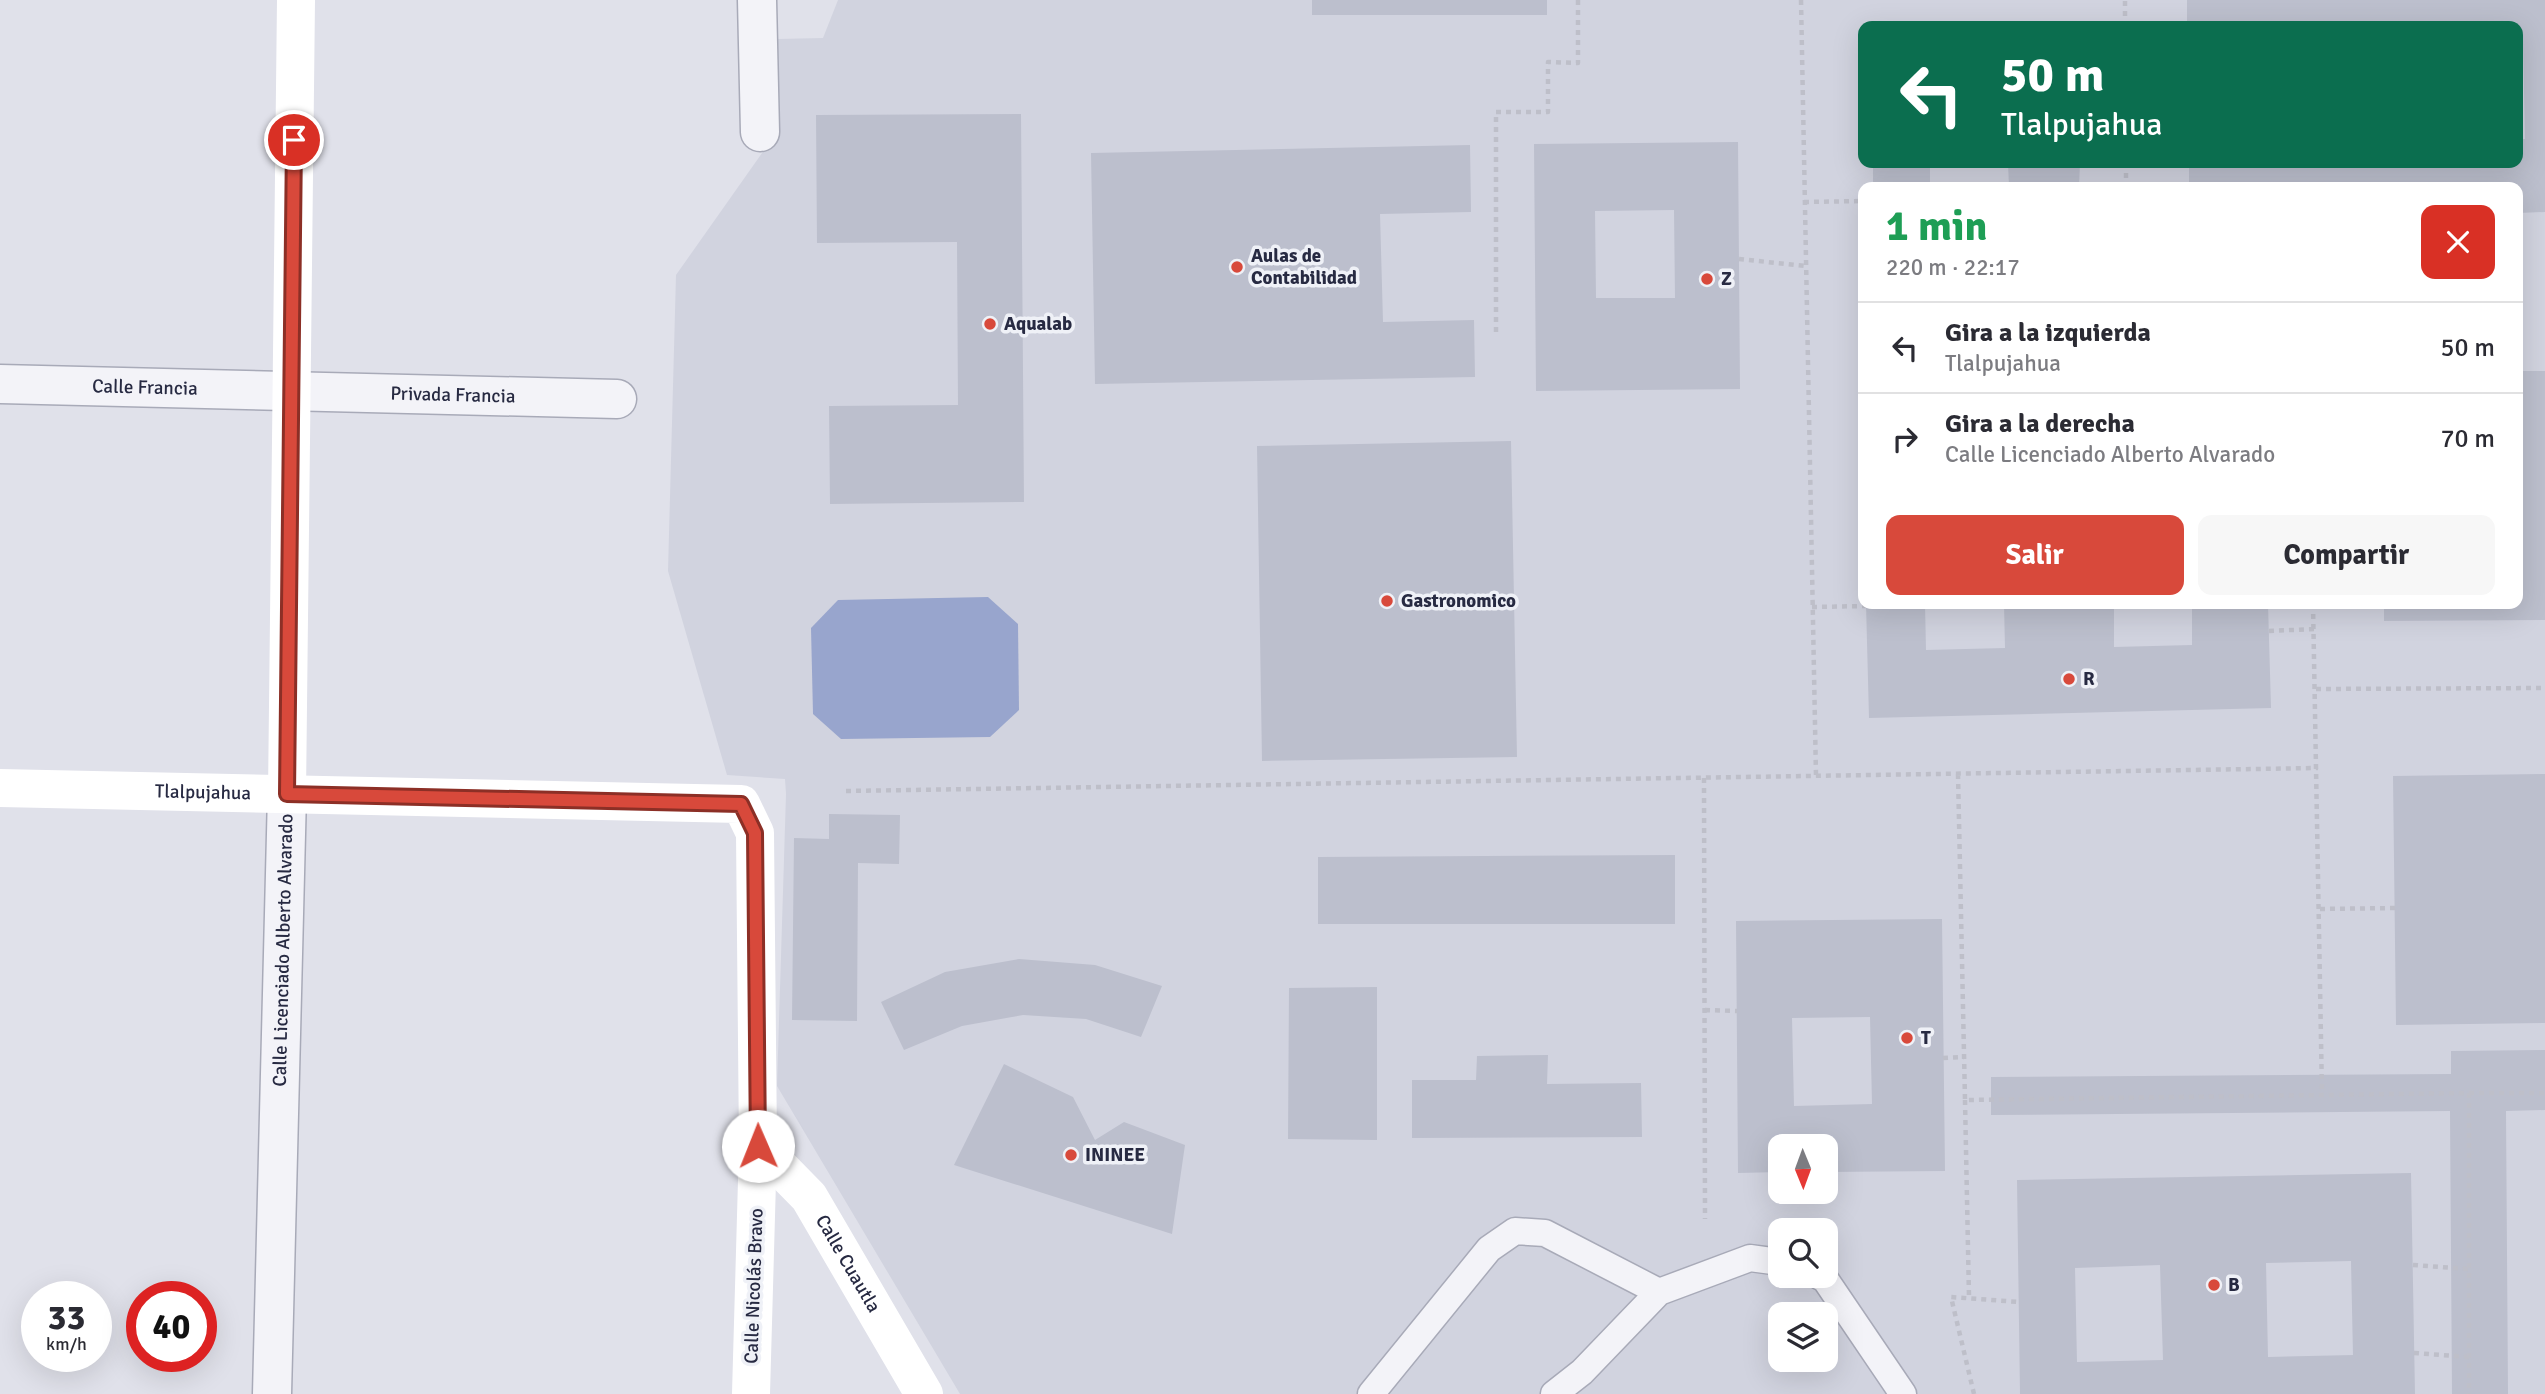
<!DOCTYPE html>
<html lang="es">
<meta charset="utf-8">
<style>
:root{--surface:#fff;--page:#f7f7f7;--text:#2b2b33;--muted:#7c7c81;--line:#e1e1e2;--accent:#d8493b}
body{margin:0;font-family:Signika,sans-serif;background:var(--page);color:var(--text);height:100vh;display:flex;flex-direction:column;font-size:26px;white-space:nowrap}
*{box-sizing:border-box;margin:0}
p{font-size:23px;color:var(--muted)}
.icon{flex:none;width:38px;height:38px;fill:none;stroke:currentColor;stroke-width:2;stroke-linecap:round;stroke-linejoin:round}
.map{position:relative;flex:1;overflow:hidden}
.panel{position:absolute;left:1858px;top:182px;width:665px;height:427px;display:flex;flex-direction:column;background:var(--surface);border-radius:14px;box-shadow:0 7px 28px #0002}
.panel>*{flex:none}
.top-card{position:absolute;left:1858px;top:21px;width:665px;height:147px;border-radius:14px;box-shadow:0 7px 28px #0002;background:#0b6e4f;color:#fff;overflow:hidden}
.needle{width:46px;rotate:179deg}
.tools{position:absolute;left:1768px;top:1134px;display:grid;gap:14px}
.tools a{display:grid;place-items:center;width:70px;height:70px;border-radius:14px;background:var(--surface);box-shadow:0 7px 28px #0002;font-size:35px}
.speed{position:absolute;left:21px;top:1281px;display:flex;gap:14px;font-size:35px;font-weight:700;text-align:center}
.speed>*{display:grid;place-content:center;width:91px;height:91px;border-radius:50%;background:var(--surface);box-shadow:0 7px 28px #0002;line-height:1}
.speed small{font-size:18px;font-weight:400}
.speed .limit{border:10px solid #d22;background:#fff;color:#111}
.pin{position:absolute;display:grid;place-items:center;width:60px;height:60px;color:#fff;margin:-30px;border:4px solid #fff;border-radius:50%;box-shadow:0 2px 7px #0007}
.me{position:absolute;width:77px;margin:-38px;rotate:359deg;stroke-linejoin:round;filter:drop-shadow(0 0 5px #0008)}
.turn{display:flex;align-items:center;gap:24px;height:147px;padding:0 28px;font-size:32px}
.turn .icon{width:91px;height:91px;stroke-width:2.5}
.turn b{display:block;font-size:49px;line-height:60px}
.round{display:grid;place-items:center;flex:none;width:74px;height:74px;border-radius:14px;background:var(--page)}
.head{display:flex;align-items:center;justify-content:space-between;height:119px;padding:0 28px}
h1{font-size:42px;font-weight:800;line-height:52px;color:#1e9e55}
.action{display:flex;gap:14px;margin-top:auto;padding:14px 28px}
.action a{flex:1;height:80px;border-radius:14px;background:var(--accent);color:#fff;font-size:28px;font-weight:800;line-height:80px;text-align:center}
.action a+a{background:var(--page);color:var(--text)}
ul{padding:0;list-style:none}
li{display:flex;align-items:center;gap:21px;height:91px;padding:0 28px;border-top:2px solid var(--line)}
li div{flex:1}
li b{display:block;font-size:26px}
li em{font-style:normal}
.map>svg:first-child{display:block}
</style>
<div class="map">
<svg width="2545" height="1394" viewBox="0 0 2545 1394">
<rect width="100%" height="100%" fill="#e0e1ea"/>
<path fill="#d1d3df" fill-rule="evenodd" d="M838,0H2545V1394H960L777,1086L786,794L785,779L727,775L668,571L676,275L774,136L777,39L823,38ZM1864,26H2518V163H1864ZM1864,187H2518V604H1864ZM1780,1146H1825V1192H1780ZM1780,1230H1825V1276H1780ZM1780,1314H1825V1360H1780Z"/>
<path fill="#98a5cd" d="M988,597L1018,624L1019,710L990,737L841,739L813,714L811,628L838,600Z"/>
<path fill="#bcbfcd" fill-rule="evenodd" d="M1312,0H1547V15H1312Z
M2187,0H2545V212L2518,213V187H2189V163H2518V139H2525L2523,44H2518V26H2187Z
M1021,114L1024,502L830,504L829,406L958,405L957,242L817,243L816,115Z
M1738,142L1740,389L1536,391L1534,144ZM1674,210L1675,298H1596L1595,211Z
M1470,145L1471,212L1380,214L1383,322L1474,320L1475,377L1095,384L1091,153Z
M1873,163H1930V187H1873Z
M2008,163H2080L2079,187H2009Z
M2518,371H2545V620L2384,621V604H2518Z
M1511,441L1517,757L1262,761L1257,446Z
M1866,604H1925L1926,650L2005,648L2004,604H2114V647L2192,645V604H2268L2271,708L1869,718Z
M2545,774V1023L2396,1025L2393,776Z
M829,814L900,815L899,864L858,863L857,1021L792,1020L794,838L829,839Z
M1675,855V924H1318V857Z
M1942,919L1945,1171L1825,1172V1146H1780V1172L1738,1173L1736,921ZM1870,1017L1872,1104L1794,1106L1792,1018Z
M1019,959L1095,965L1162,986L1141,1037L1086,1019L1023,1015L962,1026L904,1050L881,1002L945,972Z
M1377,987V1140L1288,1139L1289,988Z
M2545,1050V1110L2506,1111L2508,1394H2452L2450,1111L1991,1115V1077L2451,1074V1051Z
M1548,1055L1547,1084L1641,1083L1642,1137L1412,1138V1080H1476L1477,1056Z
M1004,1064L1073,1097L1095,1140L1124,1122L1185,1145L1172,1234L954,1165Z
M2411,1173L2415,1394H2020L2017,1180ZM2351,1261L2353,1355L2268,1357L2266,1263ZM2160,1265L2163,1360L2077,1362L2075,1268Z"/>
<g fill="none" stroke-linecap="round" stroke-linejoin="round">
<defs>
<path id="lane" d="M1819,1276L1825,1279L1903,1394
M1371,1394L1489,1249L1515,1231L1545,1233L1659,1292
M1554,1394L1582,1372L1659,1292L1750,1258L1780,1262"/>
<g id="street">
<path d="M757,0L760,132"/>
<path id="s1" d="M0,384L617,399"/>
<path id="s2" d="M272,1394L287,794"/>
</g>
</defs>
<use href="#lane" stroke="#a8aab8" stroke-width="29"/>
<use href="#street" stroke="#a8aab8" stroke-width="41"/>
<path stroke="#bebfc9" stroke-width="4.5" stroke-dasharray="5 5" stroke-linecap="butt" d="M1801,0L1816,776
M2125,26V0
M2126,163V187
M1804,202L1864,201
M1739,259L1805,266
M1496,332V112H1548V62L1578,63V0
M2313,604L2322,1094
M1812,607L1866,606
M2269,631L2314,629
M2316,689L2545,688
M1958,774L1965,1100L2469,1093V1394
M1704,778L1705,1219
M846,791L2318,768
M2320,909L2395,908
M1705,1010L1737,1011
M1943,1058L1964,1057
M2469,1093H2545
M1965,1100L1969,1297
M2413,1265L2469,1269
M2414,1353L2469,1357
M1974,1394L1951,1297L2019,1302"/>
<use href="#lane" stroke="#f3f3f8" stroke-width="26"/>
<use href="#street" stroke="#f3f3f8" stroke-width="38"/>
<g stroke="#fff" stroke-width="38">
<path id="s3" d="M0,788L741,804L755,833L758,1145L751,1394"/>
<path d="M287,794L296,0"/>
<path id="s4" d="M758,1145L809,1197L924,1394"/>
</g>
</g>
<g fill="none" stroke-linecap="round" stroke-linejoin="round">
<defs>
<path id="route" d="M294,140L287,794L741,804L755,833L758,1146"/>
</defs>
<use href="#route" stroke="#8c2f26" stroke-width="18"/>
<use href="#route" stroke="#d8493b" stroke-width="12"/>
</g>
<g fill="#d8493b" stroke="#eff1f7" stroke-width="2.5">
<circle cx="1237" cy="267" r="7"/>
<circle cx="1707" cy="279" r="7"/>
<circle cx="990" cy="324" r="7"/>
<circle cx="1387" cy="601" r="7"/>
<circle cx="2069" cy="679" r="7"/>
<circle cx="1907" cy="1038" r="7"/>
<circle cx="1071" cy="1155" r="7"/>
<circle cx="2214" cy="1285" r="7"/>
</g>
<g text-anchor="middle" dominant-baseline="central" stroke-width="7" stroke-linejoin="round" paint-order="stroke">
<g font-size="19" font-weight="bold" fill="#272a42" stroke="#eff1f7" text-anchor="start">
<text x="1251" y="256">Aulas de<tspan x="1251" dy="22">Contabilidad</tspan></text>
<text x="1721" y="279">Z</text>
<text x="1004" y="324">Aqualab</text>
<text x="1401" y="601">Gastronomico</text>
<text x="2083" y="679">R</text>
<text x="1921" y="1038">T</text>
<text x="1085" y="1155">ININEE</text>
<text x="2228" y="1285">B</text>
</g>
<g font-size="19" fill="#272a42" stroke="#eff1f7">
<text stroke="none"><textPath href="#s1" startOffset="145">Calle Francia</textPath></text>
<text stroke="none"><textPath href="#s1" startOffset="453">Privada Francia</textPath></text>
<text stroke="none"><textPath href="#s3" startOffset="203">Tlalpujahua</textPath></text>
<text stroke="none"><textPath href="#s2" startOffset="444">Calle Licenciado Alberto Alvarado</textPath></text>
<text stroke="none"><textPath href="#s4" startOffset="150">Calle Cuautla</textPath></text>
<text transform="translate(754 1286) rotate(-88)">Calle Nicolás Bravo</text>
</g>
</g>
</svg>
<div class="tools">
<a><svg class="needle" viewBox="-14 -14 28 28"><path d="M0-13l5 13h-10z" fill="#e53935"/><path d="M0 13l5-13h-10z" fill="#7c7c81"/></svg></a>
<a><svg class="icon" aria-label="search" viewBox="0 0 24 24"><circle cx="10" cy="10" r="6"/><path d="M15 15l6 6"/></svg></a>
<a><svg class="icon" aria-label="layers" viewBox="0 0 24 24"><path d="M12 4l9 5-9 5-9-5zM3 14l9 5 9-5"/></svg></a>
</div>
<div class="speed"><div>33<small>km/h</small></div><div class="limit">40</div></div>
<div class="pin" style="left:294px;top:140px;background:#d93025"><svg class="icon" aria-label="arrive" viewBox="0 0 24 24"><path d="M6 21V4h12l-3 4 3 4H6"/></svg></div>
<svg class="me" style="left:758px;top:1146px" viewBox="-20 -20 40 40"><circle r="19" fill="#fff"/><path d="M0-13L10 11 0 6-10 11z" fill="#d8493b"/></svg>
<div class="top-card">
<div class="turn"><svg class="icon" aria-label="left" viewBox="0 0 24 24"><path d="M17 20v-9H6M10 6l-5 5 5 5"/></svg><div><b>50 m</b>Tlalpujahua</div></div>
</div>
<section class="panel">
<div class="head"><div><h1>1 min</h1><p>220 m · 22:17</p></div><a class="round" style="background:#d93025;color:#fff"><svg class="icon" aria-label="close" viewBox="0 0 24 24"><path d="M6 6l12 12M18 6L6 18"/></svg></a></div>
<ul>
<li><svg class="icon" aria-label="left" viewBox="0 0 24 24"><path d="M17 20v-9H6M10 6l-5 5 5 5"/></svg><div><b>Gira a la izquierda</b><p>Tlalpujahua</p></div><em>50 m</em></li>
<li><svg class="icon" aria-label="right" viewBox="0 0 24 24"><path d="M7 20v-9h11M14 6l5 5-5 5"/></svg><div><b>Gira a la derecha</b><p>Calle Licenciado Alberto Alvarado</p></div><em>70 m</em></li>
</ul>
<div class="action"><a>Salir</a><a>Compartir</a></div>
</section>
</div>
